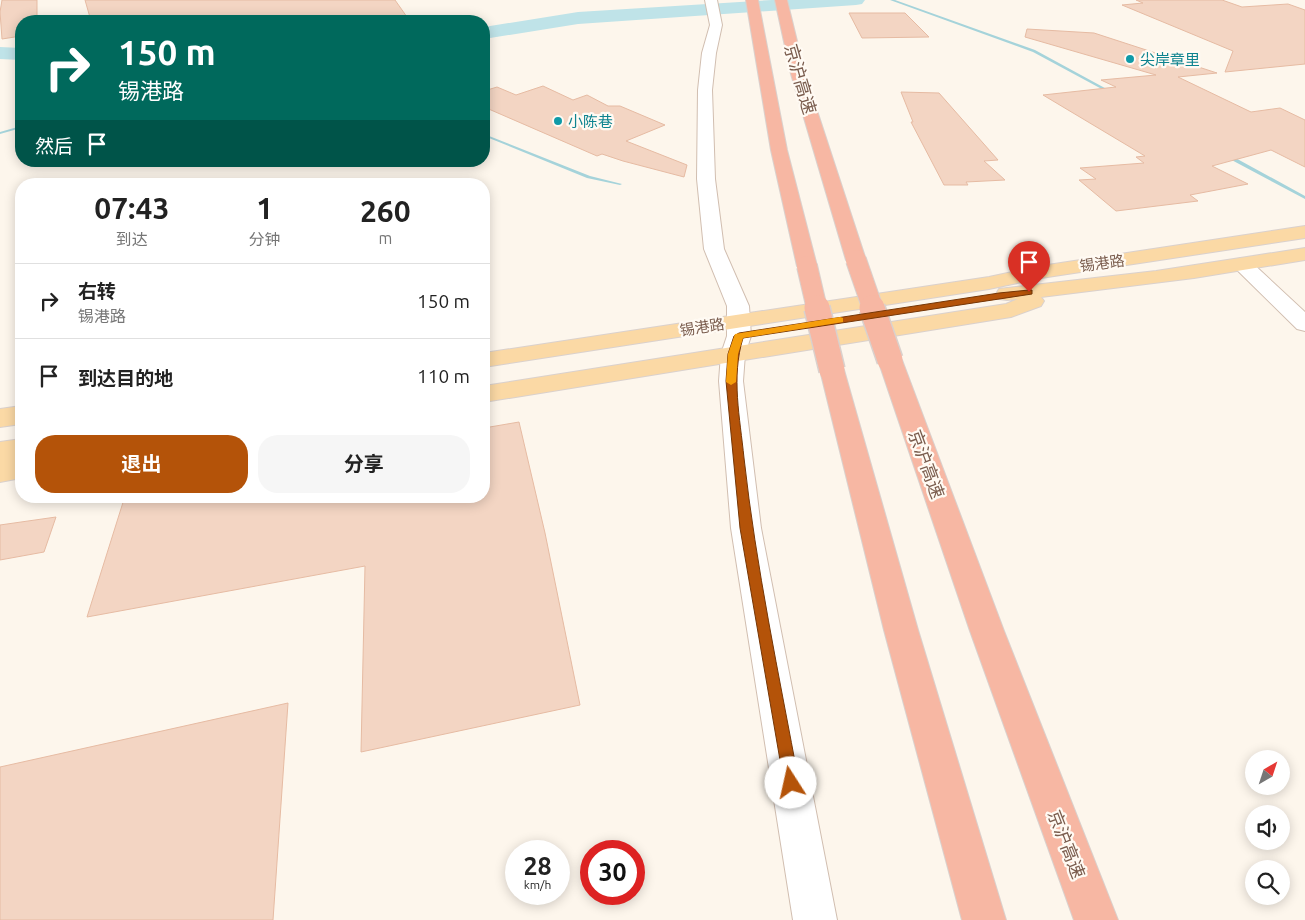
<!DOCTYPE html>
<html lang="zh">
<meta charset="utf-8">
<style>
:root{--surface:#fff;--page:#f6f6f6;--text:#222;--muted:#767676;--line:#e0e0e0;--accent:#b45309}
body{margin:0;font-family:Ubuntu,"Noto Sans SC",sans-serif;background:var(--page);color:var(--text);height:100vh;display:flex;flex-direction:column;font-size:19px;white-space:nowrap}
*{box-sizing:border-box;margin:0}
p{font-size:16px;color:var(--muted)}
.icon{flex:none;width:28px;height:28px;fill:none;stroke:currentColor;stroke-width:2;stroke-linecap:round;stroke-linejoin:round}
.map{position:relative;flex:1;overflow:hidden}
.side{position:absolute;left:15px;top:178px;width:475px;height:325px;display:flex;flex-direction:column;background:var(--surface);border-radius:20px;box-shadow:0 2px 12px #0003}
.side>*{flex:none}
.guide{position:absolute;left:15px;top:15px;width:475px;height:152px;border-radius:20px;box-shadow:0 2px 12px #0003;background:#00695c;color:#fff;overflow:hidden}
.needle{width:32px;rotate:39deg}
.tools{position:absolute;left:1245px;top:750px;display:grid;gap:10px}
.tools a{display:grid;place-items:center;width:45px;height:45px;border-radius:50%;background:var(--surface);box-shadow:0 2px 12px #0003;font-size:25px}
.speed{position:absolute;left:505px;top:840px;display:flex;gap:10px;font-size:25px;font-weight:700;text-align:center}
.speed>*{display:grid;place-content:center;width:65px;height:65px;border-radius:50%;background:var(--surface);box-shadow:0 2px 12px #0003;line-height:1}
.speed small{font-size:12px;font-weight:400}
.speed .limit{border:8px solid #d22;background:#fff;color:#111}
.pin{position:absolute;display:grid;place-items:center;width:42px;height:42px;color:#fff;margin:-51px -21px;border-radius:50% 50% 50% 0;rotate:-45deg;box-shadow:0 0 5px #0007}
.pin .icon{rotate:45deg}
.me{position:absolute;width:55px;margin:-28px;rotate:350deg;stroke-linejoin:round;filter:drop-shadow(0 0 4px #0008)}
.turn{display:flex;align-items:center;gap:18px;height:105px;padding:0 20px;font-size:22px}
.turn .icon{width:65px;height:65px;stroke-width:2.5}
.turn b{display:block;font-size:35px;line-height:42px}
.then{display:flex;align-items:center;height:48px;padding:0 20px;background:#0003;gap:10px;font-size:19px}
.eta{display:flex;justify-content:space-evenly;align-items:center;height:85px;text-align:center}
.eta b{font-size:30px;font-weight:700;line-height:35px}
.action{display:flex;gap:10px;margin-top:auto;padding:10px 20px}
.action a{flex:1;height:58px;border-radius:20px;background:var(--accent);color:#fff;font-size:20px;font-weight:700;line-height:58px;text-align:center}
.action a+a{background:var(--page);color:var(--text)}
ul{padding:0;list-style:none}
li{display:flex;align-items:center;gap:15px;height:75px;padding:0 20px;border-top:1px solid var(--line)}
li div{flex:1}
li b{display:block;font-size:19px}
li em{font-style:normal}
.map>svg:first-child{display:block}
</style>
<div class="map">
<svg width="1305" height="920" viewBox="0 0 1305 920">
<rect width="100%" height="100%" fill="#fdf6ec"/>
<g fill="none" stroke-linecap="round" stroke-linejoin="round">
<path fill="#a5d3da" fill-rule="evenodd" d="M890,0H895L1035,50L1114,93L1111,94L1033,52Z
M21,126V128L0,134V132Z
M484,134L590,176L622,184L620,185L587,178L484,136Z
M1226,155H1230L1305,196V199L1226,157Z"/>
<path fill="#bfe3e8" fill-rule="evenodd" d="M772,0H865L862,4L856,5L578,24L484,39V27L578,12Z
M0,47L21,48V60L0,59Z"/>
</g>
<path fill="#f3d5c3" stroke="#e6bba3" d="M2,0H37V21H21V36L2,39L0,12Z
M85,0H395L407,17L377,21H91Z
M1136,0H1222L1242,7L1288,4L1305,10V64L1225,72L1233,51L1122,5L1143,3Z
M849,13H905L929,37L862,38Z
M1027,29L1094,33L1217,73L1178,77L1251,112L1280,108L1305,120V167L1271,150L1212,166L1248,184L1190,195L1198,201L1116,211L1079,180L1096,179L1080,168L1144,163L1136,157L1145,156L1043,95L1116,87L1101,80L1156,75L1025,37Z
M543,86L573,100L587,95L608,106H620L665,125L626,141L687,165L684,177L623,161L602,154L597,156L484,107V91L497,87L516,95Z
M901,92L939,93L998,160L984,161L1005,180L966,182L968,185H944L911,122H913Z
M519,422L545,533L580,705L361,752L365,566L87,617L125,496H484V428Z
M56,517L44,552L0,560V525Z
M288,703L273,920H0V767Z"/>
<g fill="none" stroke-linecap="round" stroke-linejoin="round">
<defs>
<path id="minor" d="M705,0H717L722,25L716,53L712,90L715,179L724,249L749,306L751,336L745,354L743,381L761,528L837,920H793L731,528L719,381L721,354L727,336V306L704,249L697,179L698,90L702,53L710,25Z
M1242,258L1249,260L1305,312V331L1297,329L1235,268L1232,264L1235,260Z"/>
<path id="major" d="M1305,226V238L1041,278L989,289L484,367V353L989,277L1041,266Z
M1305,248V260L1194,278L1041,297L1044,301L1041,306L1011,317L484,402V386L1006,304L1018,299L1007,300L999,299L996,294L999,289L1007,288L1156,271Z
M21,406V424L0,427V409Z
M21,439V478L0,482V462L3,461L0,462V442Z"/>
<path id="highway" d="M746,0H758L787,150L817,266L814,270L807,272L800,270L797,266L771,150Z
M775,0H787L805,74L866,260L863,264L856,266L849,264L846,260L791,74Z
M890,353L898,355L902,360L1004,631L1118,920H1074L970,631L878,360L882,355Z
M832,362L841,365L844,370L918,630L1006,920H962L884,630L820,370L823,365Z"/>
</defs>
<use href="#minor" stroke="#d1beb0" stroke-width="2"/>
<use href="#major" stroke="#dad1cd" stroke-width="2"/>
<use href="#highway" stroke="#dad1cd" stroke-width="2"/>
<use href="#minor" fill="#fff" fill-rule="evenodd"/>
<use href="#major" fill="#fbd9a5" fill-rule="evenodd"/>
<use href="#highway" fill="#f7b7a3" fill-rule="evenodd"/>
<defs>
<path id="highway-bridge-far1" d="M856,260L873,309
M807,266L817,309"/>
<path id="highway-bridge" d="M817,308L832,370
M872,308L890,360"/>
</defs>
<use href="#highway-bridge-far1" stroke="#dad1cd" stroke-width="22" stroke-linecap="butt"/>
<use href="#highway-bridge" stroke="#dad1cd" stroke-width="28" stroke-linecap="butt"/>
<use href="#highway-bridge-far1" stroke="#f7b7a3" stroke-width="20"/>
<use href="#highway-bridge" stroke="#f7b7a3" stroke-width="25"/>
</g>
<path fill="#b45309" stroke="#753606" d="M1029,290H1032V294L743,338C731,377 740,418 744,458C756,567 779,675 799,783L797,789L791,791L785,789L740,528L726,381L728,354L734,336L739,333L999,293Z"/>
<path fill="#f59e0b" d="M840,317L843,318V322L743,338L738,354L736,382L731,385L726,382L728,354L735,334Z"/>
<g fill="#0f9aa8" stroke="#fffaf3" stroke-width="2">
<circle cx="1130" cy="59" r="5"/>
<circle cx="558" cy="121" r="5"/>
</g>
<g text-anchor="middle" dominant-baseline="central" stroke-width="4.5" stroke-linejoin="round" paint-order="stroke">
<g font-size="15" fill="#0d838f" stroke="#fffaf3" text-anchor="start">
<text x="1140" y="59">尖岸章里</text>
<text x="568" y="121">小陈巷</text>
</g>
<g font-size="15" fill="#7a5c4d" stroke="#fffaf3">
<text transform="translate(1102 263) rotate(-8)">锡港路</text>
<text transform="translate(702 327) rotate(-9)">锡港路</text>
</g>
<g font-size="18" fill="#7a5c4d" stroke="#fffaf3">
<text transform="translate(801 79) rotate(74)">京沪高速</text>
<text transform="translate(927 464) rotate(70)">京沪高速</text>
<text transform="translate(1067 844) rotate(69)">京沪高速</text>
</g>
</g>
</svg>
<div class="tools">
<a><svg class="needle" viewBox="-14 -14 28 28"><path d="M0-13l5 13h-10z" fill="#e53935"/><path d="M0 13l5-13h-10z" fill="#767676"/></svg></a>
<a><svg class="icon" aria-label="sound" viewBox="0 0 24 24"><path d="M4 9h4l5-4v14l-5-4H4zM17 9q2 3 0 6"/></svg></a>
<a><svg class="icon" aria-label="search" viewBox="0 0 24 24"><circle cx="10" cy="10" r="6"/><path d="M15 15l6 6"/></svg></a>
</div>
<div class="speed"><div>28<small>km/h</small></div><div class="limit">30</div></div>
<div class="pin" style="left:1029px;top:292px;background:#d93025"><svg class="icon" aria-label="arrive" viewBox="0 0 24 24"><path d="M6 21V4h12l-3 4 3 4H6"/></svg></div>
<svg class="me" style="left:791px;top:783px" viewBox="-20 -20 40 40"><circle r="19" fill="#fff"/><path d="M0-13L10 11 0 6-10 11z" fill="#b45309"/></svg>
<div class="guide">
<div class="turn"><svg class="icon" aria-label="right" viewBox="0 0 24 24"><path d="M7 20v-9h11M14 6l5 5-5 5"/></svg><div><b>150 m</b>锡港路</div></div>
<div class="then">然后<svg class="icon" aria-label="arrive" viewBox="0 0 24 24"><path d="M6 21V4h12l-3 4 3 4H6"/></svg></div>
</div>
<section class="side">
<div class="eta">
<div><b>07:43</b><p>到达</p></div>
<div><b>1</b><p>分钟</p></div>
<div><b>260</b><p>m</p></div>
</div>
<ul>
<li><svg class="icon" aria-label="right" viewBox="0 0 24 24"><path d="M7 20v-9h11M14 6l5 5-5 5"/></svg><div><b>右转</b><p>锡港路</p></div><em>150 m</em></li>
<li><svg class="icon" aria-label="arrive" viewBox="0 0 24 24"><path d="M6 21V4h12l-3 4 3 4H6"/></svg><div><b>到达目的地</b></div><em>110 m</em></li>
</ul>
<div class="action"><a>退出</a><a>分享</a></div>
</section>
</div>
